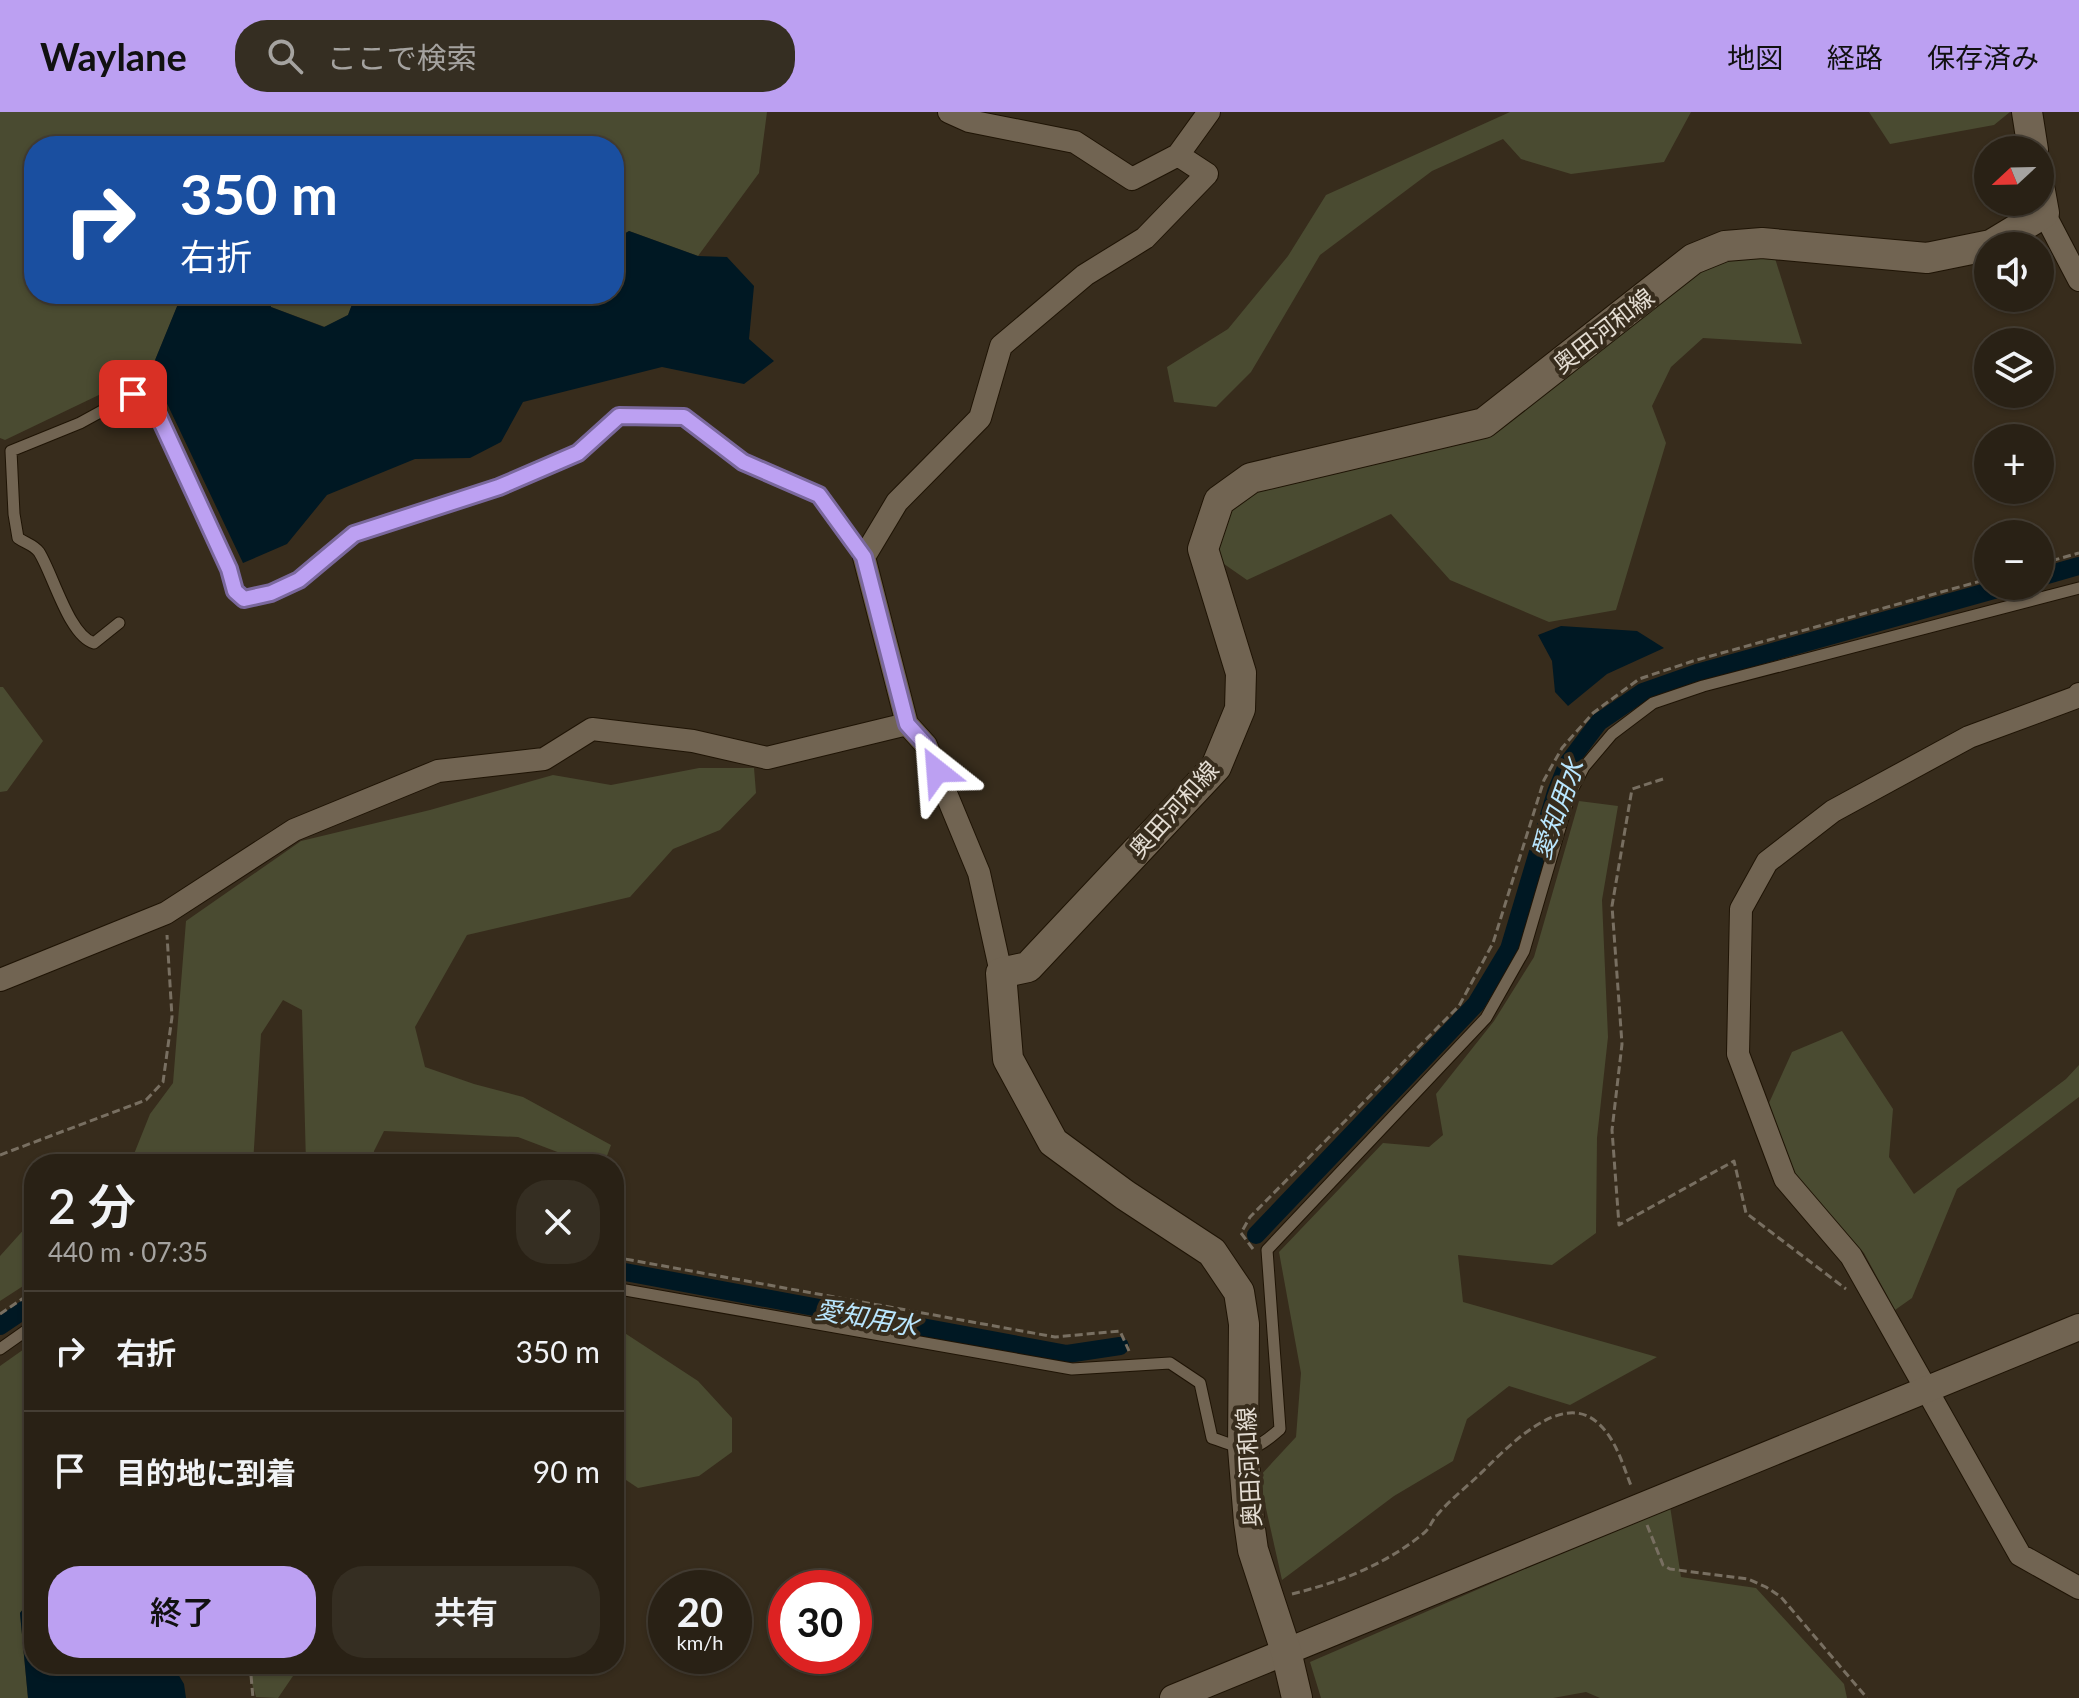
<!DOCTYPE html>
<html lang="ja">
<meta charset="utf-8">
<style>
:root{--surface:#292115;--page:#352e22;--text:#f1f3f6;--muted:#a5a3a0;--line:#453e34;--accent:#bca0f2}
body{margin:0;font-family:Lato,"Noto Sans JP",sans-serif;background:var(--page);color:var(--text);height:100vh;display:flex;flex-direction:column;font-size:30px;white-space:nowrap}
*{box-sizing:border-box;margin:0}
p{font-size:26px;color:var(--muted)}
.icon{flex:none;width:44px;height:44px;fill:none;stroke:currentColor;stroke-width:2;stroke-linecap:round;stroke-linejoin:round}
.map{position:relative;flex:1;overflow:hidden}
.sheet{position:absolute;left:24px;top:1042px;width:600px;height:520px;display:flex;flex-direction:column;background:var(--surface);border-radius:32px;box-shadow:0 2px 6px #0004,0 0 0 2px var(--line)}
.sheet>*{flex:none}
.banner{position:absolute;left:24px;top:24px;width:600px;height:168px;border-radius:32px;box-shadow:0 2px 6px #0004,0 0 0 2px var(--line);background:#1a4fa0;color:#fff;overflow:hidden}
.needle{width:52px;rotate:248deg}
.buttons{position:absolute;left:1974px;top:24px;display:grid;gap:16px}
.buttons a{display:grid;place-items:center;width:80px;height:80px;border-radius:50%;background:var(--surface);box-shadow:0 2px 6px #0004,0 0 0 2px var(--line);font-size:40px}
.speed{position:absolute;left:648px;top:1458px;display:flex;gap:16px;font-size:40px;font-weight:700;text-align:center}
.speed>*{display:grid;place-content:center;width:104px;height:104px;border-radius:50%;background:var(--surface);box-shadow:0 2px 6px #0004,0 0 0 2px var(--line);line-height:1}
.speed small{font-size:20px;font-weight:400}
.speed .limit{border:12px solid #d22;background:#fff;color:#111}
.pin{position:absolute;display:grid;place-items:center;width:68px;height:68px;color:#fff;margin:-34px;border-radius:16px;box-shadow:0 4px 12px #0006}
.me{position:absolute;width:88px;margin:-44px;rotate:332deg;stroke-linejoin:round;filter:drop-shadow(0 0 6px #0008)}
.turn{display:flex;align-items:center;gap:28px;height:168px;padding:0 24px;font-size:36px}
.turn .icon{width:104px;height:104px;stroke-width:2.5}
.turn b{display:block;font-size:56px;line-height:68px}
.round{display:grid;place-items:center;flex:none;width:84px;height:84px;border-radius:32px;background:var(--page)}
.headline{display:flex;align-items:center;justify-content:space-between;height:136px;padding:0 24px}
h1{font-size:48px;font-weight:600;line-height:60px}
.cta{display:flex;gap:16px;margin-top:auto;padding:16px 24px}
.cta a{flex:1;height:92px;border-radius:32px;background:var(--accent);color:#111;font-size:32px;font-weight:600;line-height:92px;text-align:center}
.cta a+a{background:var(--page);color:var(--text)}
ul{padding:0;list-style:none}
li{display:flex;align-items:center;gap:24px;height:120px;padding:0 24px;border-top:2px solid var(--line)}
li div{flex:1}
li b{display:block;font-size:30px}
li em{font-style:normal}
header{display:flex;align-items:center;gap:48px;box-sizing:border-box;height:112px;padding:0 40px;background:var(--accent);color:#111}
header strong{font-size:38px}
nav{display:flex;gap:44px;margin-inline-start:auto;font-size:28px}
.search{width:560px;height:72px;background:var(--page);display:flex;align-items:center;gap:20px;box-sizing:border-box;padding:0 28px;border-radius:32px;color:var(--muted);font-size:30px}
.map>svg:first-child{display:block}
</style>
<header>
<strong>Waylane</strong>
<div class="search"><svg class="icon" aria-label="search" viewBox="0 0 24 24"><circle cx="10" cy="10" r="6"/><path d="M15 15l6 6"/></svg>ここで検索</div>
<nav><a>地図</a><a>経路</a><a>保存済み</a></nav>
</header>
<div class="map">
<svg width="2079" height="1586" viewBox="0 0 2079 1586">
<rect width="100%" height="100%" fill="#372c1c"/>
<path fill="#4a4b31" d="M0,0H767L759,61L698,144L629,119L614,128V34H34V182L182,183L151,258L5,328L0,326Z
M1510,0H1691L1664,50L1571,62L1521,47L1503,27L1432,59L1320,143L1251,260L1216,295L1174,290L1167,255L1228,217L1288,144L1326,83Z
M1869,0H2010L1994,13L1890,32Z
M1773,140L1802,232L1703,226L1671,255L1652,294L1666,331L1616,498L1549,510L1450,468L1391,402L1247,468L1214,445L1225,402L1259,373L1485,321L1695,154Z
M269,182H356L348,203L325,215L271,195Z
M0,575H3L43,629L7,679L0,680Z
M699,656H754L756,681L720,718L673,737L630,785L467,823L415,915L425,955L474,972L523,985L611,1033L604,1052H589L518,1025L384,1019L374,1039L373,1052H306L302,898L283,888L261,922L253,1052H130L150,1002L173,971L186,809L301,729L430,698L553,663L611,673Z
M1579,689L1618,694L1602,788L1608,925L1597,1026L1596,1121L1552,1153L1458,1143L1463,1190L1657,1245L1570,1293L1509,1274L1467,1307L1453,1349L1394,1384L1282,1468L1259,1365L1296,1325L1301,1261L1279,1140L1383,1031L1429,1035L1443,1023L1436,982L1494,909L1534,845Z
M1842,919L1893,997L1889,1045L1914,1082L2066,967L2079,953V985L1957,1077L1912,1186L1895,1198L1864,1141L1795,1065L1769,991L1792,940Z
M34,1110V1167L0,1189V1144L27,1114Z
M614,1214L698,1269L732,1306V1340L699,1364L638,1376L614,1360Z
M34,1230V1483L20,1501L28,1586H0V1254Z
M1670,1394L1681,1465L1756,1476L1844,1572L1847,1586H1600L1586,1580L1553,1586H1321L1310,1550Z
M246,1552H297L293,1564L278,1586L256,1585Z"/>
<path fill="#001823" d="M629,119L698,144L727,145L754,174L749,227L774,249L744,272L662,255L523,290L501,330L470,346L415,347L327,383L287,432L243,451L151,258L182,182H269L271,195L324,215L348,203L356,182H614V128Z
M1561,514L1637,519L1664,536L1607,562L1568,594L1555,580L1552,549L1538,523Z
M34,1483V1552H172L184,1572L186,1586H28L20,1501Z"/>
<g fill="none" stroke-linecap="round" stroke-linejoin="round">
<path stroke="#001823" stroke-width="18" d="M2040,465L2079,454
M1256,1123L1476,892L1509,837L1556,680L1568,651L1599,610L1643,580L1697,561L2008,474
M614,1158L1067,1242L1120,1234
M0,1214L34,1191"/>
<defs>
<path id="service" d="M119,511L94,531C69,524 53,462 39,440C34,433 25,431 18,426L14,402L11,339L80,311L133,282L141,283L153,292L229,457L235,479L244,487C299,484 313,444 354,422L499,375L578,341L619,304L684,305L743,350L819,383L864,445
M614,1176L1072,1257L1170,1251L1200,1271L1212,1326C1248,1338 1249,1344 1280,1317L1267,1138L1486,906L1524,839L1570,682L1584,655L1612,622L1653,591L1703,574L2079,476
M0,1237L34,1213"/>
<path id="minor" d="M949,0L969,9L1075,30L1132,67L1178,43L1209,0
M2044,101L2079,168
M2079,582L2077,585L1969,625L1833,699L1767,750L1741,797L1738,942L1785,1067L1851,1144L2020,1443L2079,1476
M1001,861L979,761L926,633L907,612L864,445L897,390L980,306L1001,234L1085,163L1145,126L1207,62L1178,43
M0,868L166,801L294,718L438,659L544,647L592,617L693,629L767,646L907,612"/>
<path id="tertiary" d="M1173,1586L2079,1215"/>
<path id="secondary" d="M2027,0L2033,38
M1297,1586L1286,1539L1253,1438L1249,1410L1243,1336L1244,1212L1239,1180L1212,1140L1125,1083L1053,1030L1008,947L1001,861L1028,855L1216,655L1240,597L1241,561L1203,437L1219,389L1251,366L1484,311L1693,147L1725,134L1762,131L1927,146L1991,133L2044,101L2040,79"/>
</defs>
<use href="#service" stroke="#1f1405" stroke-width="13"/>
<use href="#minor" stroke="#1f1405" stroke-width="24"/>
<use href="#tertiary" stroke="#1f1405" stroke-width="28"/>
<use href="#secondary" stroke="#1f1405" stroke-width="32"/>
<path stroke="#786f61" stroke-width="3" stroke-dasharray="8 4" stroke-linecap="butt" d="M2040,452L2079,441
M1663,667L1632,677L1612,794L1622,932L1612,1018L1619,1113L1734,1049L1746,1101L1846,1177
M0,1043L146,988L163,970L172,905L167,823
M1253,1137L1241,1121L1250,1105L1459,894L1493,831L1544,668L1562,636L1593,601L1639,567L1693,549L1988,467
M614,1145L1055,1225L1120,1219L1129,1239
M0,1202L34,1179
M1647,1413L1663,1453L1670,1457L1748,1467L1766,1475L1781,1485L1867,1586
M1292,1482C1340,1470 1385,1453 1424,1421C1430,1416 1432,1408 1438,1402C1450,1388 1465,1376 1478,1364C1503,1340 1561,1275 1599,1312C1617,1329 1623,1354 1632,1376
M250,1552L253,1586"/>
<use href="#service" stroke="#716452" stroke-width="11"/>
<use href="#minor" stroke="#716452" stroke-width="22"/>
<use href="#tertiary" stroke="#716452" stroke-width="26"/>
<use href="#secondary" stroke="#716452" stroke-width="30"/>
</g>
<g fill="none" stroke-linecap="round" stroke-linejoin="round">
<defs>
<path id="route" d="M133,282L141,283L153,292L229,457L235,479L244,487L271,481L299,468L354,422L499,375L578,341L619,304L684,305L743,350L819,383L864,445L907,612L926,633L937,659"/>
</defs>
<use href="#route" stroke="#7a689d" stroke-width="20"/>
<use href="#route" stroke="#bca0f2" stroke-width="14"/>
</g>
<g text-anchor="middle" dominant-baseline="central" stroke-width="8" stroke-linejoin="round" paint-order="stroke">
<g font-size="24" fill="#e4ddd3" stroke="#372c1c">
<text transform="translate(1603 218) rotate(-38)">奥田河和線</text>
<text transform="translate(1173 697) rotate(-48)">奥田河和線</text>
<text transform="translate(1248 1355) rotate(-93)">奥田河和線</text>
</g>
<g font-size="26" font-style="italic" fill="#b9e6fe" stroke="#372c1c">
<text transform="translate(1557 697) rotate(-70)">愛知用水</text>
<text transform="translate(867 1205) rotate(10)">愛知用水</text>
</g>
</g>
</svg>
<div class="buttons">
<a><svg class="needle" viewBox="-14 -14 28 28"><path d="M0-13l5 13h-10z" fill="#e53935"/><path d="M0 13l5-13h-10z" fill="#a5a3a0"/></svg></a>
<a><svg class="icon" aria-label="sound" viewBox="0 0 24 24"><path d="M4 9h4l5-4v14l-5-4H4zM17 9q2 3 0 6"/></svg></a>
<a><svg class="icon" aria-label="layers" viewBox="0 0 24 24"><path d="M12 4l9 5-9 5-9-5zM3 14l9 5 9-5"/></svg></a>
<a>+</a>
<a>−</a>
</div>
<div class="speed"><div>20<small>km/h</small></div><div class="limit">30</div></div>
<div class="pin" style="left:133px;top:282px;background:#d93025"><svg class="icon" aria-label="arrive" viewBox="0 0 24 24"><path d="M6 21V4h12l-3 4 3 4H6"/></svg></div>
<svg class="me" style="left:937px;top:659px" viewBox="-20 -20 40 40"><path d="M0-17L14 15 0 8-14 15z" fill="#bca0f2" stroke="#fff" stroke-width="4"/></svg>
<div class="banner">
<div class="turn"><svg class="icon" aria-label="right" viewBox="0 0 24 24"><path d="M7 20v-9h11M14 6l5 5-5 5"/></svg><div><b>350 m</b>右折</div></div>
</div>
<section class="sheet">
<div class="headline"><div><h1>2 分</h1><p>440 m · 07:35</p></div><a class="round"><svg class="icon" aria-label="close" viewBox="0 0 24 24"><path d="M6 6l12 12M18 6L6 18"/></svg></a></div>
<ul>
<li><svg class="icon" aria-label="right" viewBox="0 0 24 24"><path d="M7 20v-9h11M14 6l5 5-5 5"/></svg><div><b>右折</b></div><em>350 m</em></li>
<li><svg class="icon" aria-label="arrive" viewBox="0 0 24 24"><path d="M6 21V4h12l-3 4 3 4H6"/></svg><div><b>目的地に到着</b></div><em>90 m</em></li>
</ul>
<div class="cta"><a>終了</a><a>共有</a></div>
</section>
</div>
